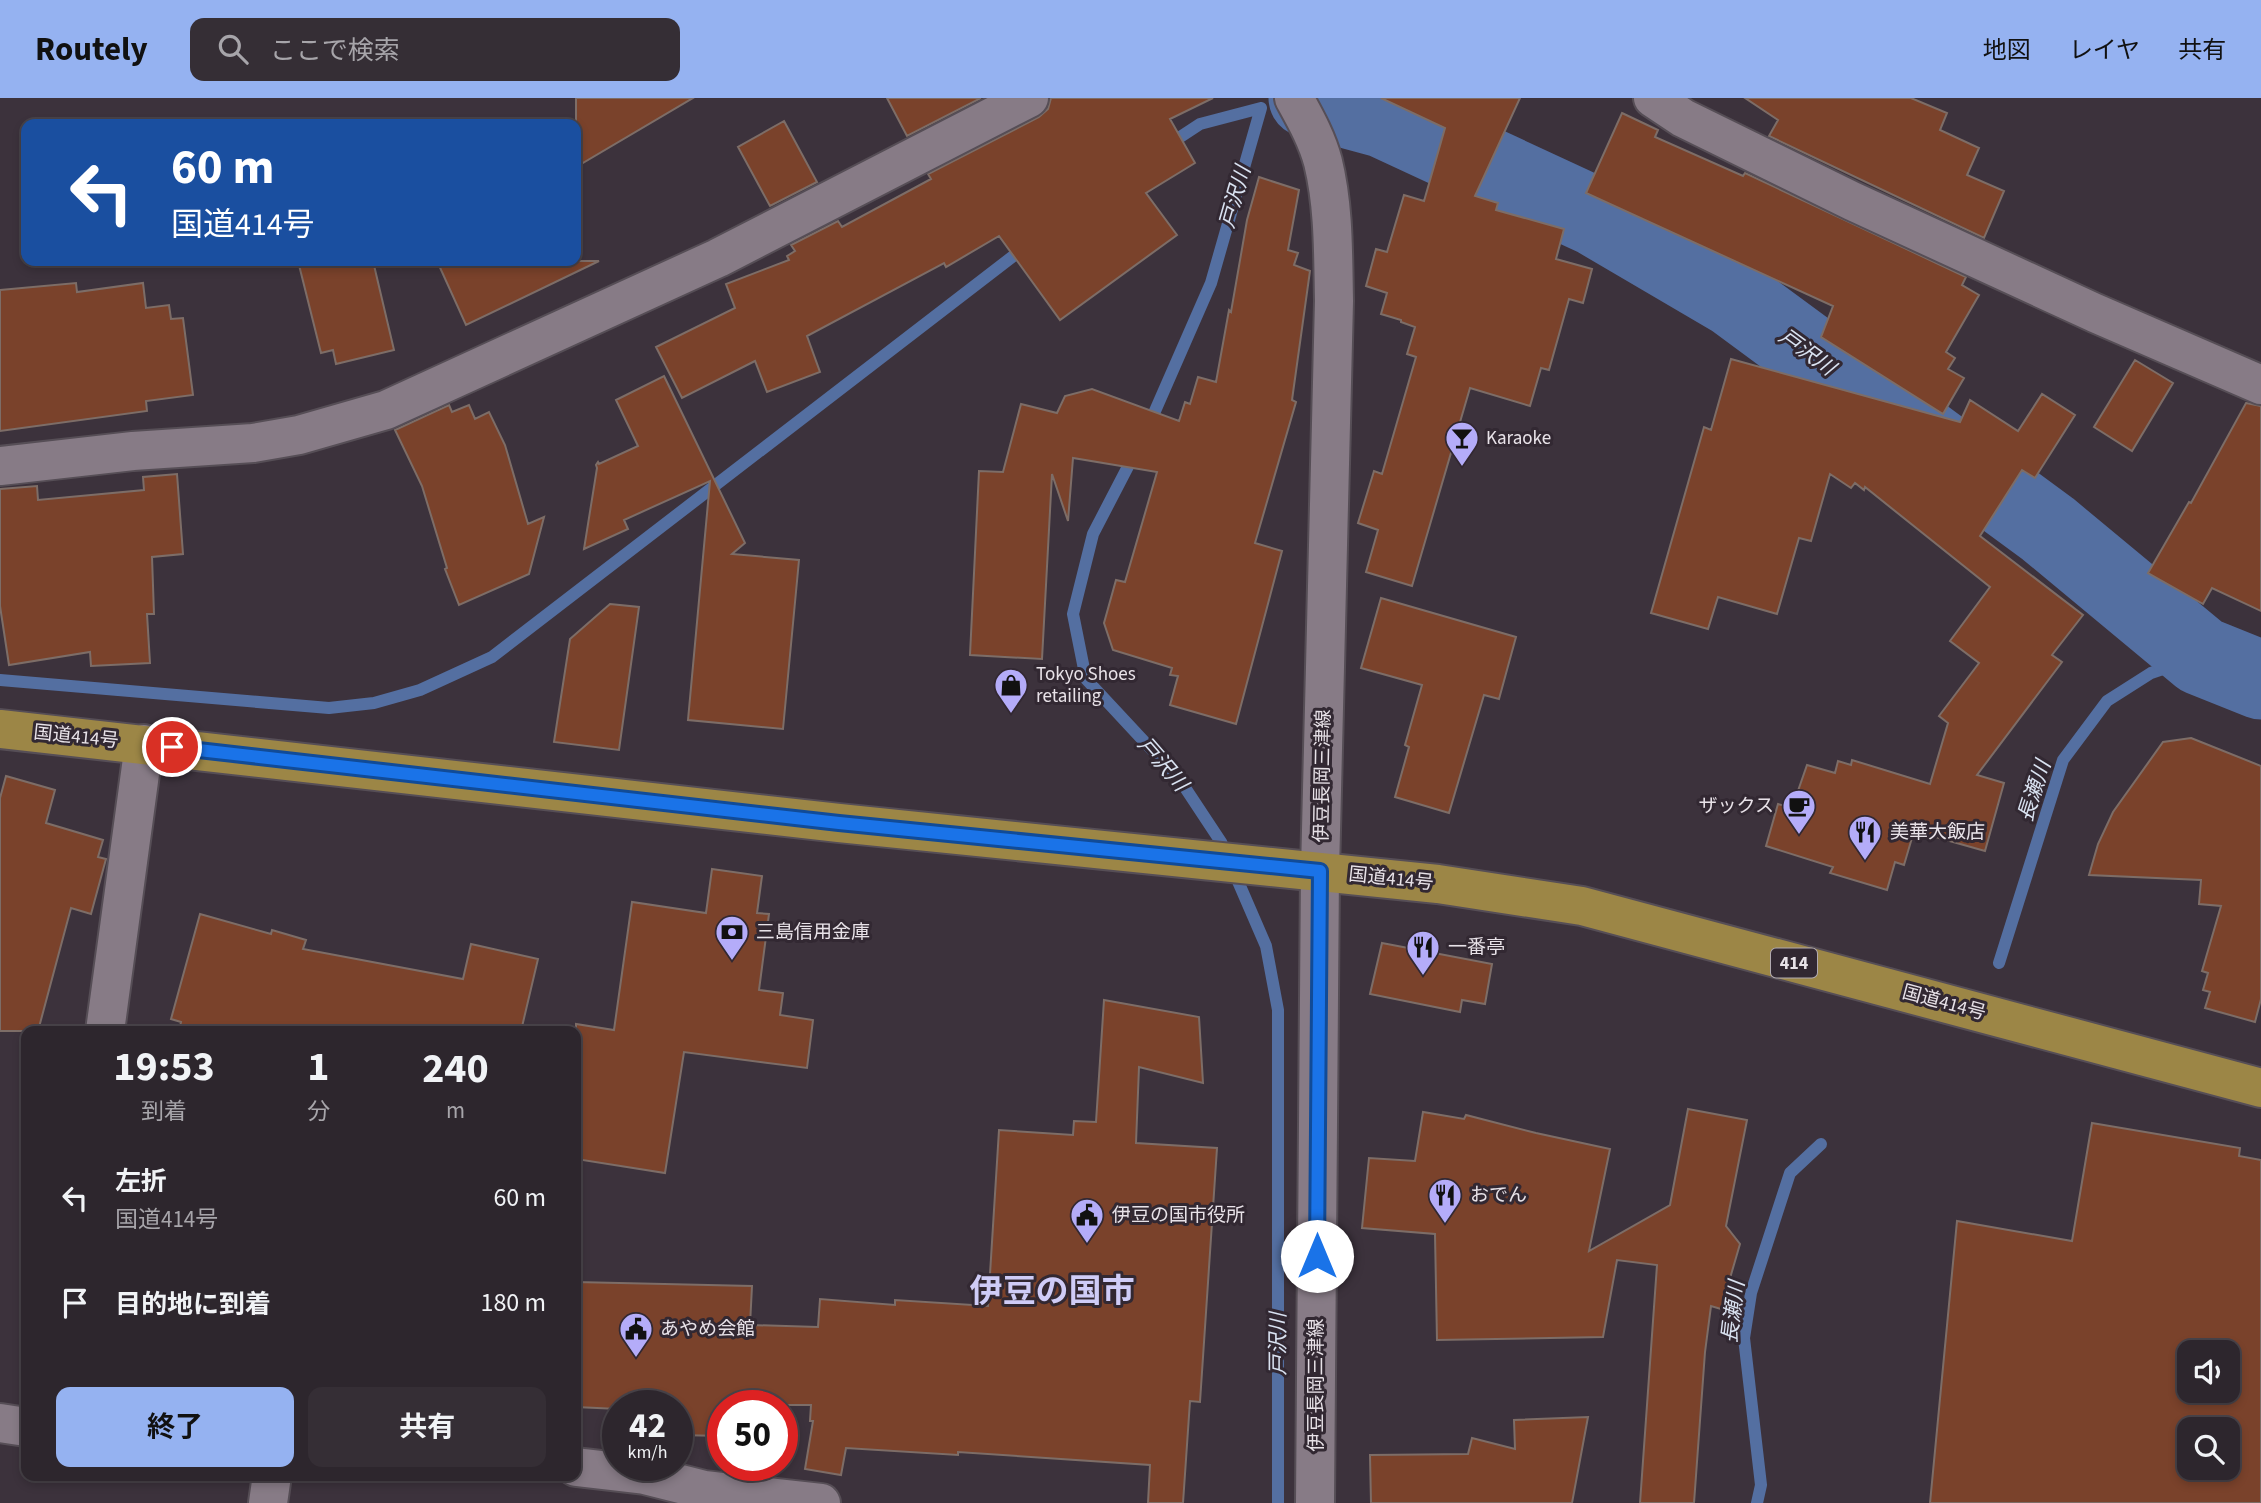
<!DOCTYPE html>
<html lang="ja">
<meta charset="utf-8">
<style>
:root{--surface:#2d262d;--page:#352e35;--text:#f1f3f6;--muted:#a7a5aa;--line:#484349;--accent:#95b2f1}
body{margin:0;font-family:"Source Sans 3","Noto Sans JP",sans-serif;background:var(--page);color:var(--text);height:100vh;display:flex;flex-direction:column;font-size:26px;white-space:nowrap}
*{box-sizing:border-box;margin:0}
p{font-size:23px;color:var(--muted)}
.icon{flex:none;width:38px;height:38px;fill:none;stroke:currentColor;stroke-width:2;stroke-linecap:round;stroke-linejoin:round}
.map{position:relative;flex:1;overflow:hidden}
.side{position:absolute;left:21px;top:928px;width:560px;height:455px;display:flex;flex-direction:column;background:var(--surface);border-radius:14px;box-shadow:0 4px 10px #0003,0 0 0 2px var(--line)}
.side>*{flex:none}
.top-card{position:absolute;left:21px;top:21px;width:560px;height:147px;border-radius:14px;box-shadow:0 4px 10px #0003,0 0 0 2px var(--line);background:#1a4fa0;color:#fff;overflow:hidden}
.buttons{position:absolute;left:2177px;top:1242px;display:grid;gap:14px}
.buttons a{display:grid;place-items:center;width:63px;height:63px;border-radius:14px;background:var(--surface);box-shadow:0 4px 10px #0003,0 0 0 2px var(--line);font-size:35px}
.speed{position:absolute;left:602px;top:1292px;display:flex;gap:14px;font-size:35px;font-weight:700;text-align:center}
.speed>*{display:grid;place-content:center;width:91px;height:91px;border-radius:50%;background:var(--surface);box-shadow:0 4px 10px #0003,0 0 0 2px var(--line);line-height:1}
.speed small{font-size:18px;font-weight:400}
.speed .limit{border:10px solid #d22;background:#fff;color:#111}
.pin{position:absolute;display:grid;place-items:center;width:60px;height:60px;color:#fff;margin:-30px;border:4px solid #fff;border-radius:50%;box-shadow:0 2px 7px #0007}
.me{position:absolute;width:77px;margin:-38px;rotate:0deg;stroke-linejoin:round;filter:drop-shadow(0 0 5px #0008)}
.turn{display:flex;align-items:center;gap:24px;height:147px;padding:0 35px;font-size:32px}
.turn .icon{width:91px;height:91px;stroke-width:2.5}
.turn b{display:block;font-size:49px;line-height:60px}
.eta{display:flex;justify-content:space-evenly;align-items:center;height:119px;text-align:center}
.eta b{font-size:42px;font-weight:700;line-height:49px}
.cta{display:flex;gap:14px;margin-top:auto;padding:14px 35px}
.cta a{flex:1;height:80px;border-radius:14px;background:var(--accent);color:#111;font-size:28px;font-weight:700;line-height:80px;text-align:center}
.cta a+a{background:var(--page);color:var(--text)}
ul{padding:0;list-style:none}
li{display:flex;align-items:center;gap:21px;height:105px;padding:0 35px}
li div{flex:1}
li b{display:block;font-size:26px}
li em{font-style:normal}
header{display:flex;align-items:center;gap:42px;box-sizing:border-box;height:98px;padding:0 35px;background:var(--accent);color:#111}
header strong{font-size:33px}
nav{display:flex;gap:38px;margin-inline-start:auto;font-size:24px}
.search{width:490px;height:63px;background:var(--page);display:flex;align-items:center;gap:18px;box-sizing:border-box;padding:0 24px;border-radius:14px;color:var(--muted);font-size:26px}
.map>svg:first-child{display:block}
</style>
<header>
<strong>Routely</strong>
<div class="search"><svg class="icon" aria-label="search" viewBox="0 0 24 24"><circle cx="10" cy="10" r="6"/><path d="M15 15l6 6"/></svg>ここで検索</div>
<nav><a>地図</a><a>レイヤ</a><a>共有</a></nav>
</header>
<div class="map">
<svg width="2261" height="1405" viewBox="0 0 2261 1405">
<rect width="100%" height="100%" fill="#3c323c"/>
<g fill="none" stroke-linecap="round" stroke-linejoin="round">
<path stroke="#546fa1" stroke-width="12" d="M1168,47L1200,26L1261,10
M1148,329L1211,185L1261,10
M1135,355L1093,436L1073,516L1086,581L1180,682L1221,744L1266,848L1278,912V1405
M0,582L329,610L374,605L420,592L492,559L1025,149
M1999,865L2063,662L2107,603L2151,575L2201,558
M1757,1405L1761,1387L1744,1240L1751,1195L1790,1075L1821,1046"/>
<path stroke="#546fa1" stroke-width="79" d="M1308,0L1382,20L1596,119L1734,200L2048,431L2201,558L2261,582"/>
</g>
<path fill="#7a422b" stroke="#7d6d67" stroke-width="2" fill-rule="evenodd" d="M576,0H693L576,69Z
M887,0H981L907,38Z
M1051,0H1213L1170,21L1195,65L1146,95L1177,137L1060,222L999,138L946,169L944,165L807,238L820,274L767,294L755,263L682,300L656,249L735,210L726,186L789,162L787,158L795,153L791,147L838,123L842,129L931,81L928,76L1039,19L1048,11Z
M1381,0H1520L1475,98L1498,105L1496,112L1564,131L1556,161L1592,171L1583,205L1569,201L1549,272L1541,270L1530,308L1470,290L1412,488L1366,474L1378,432L1358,425L1374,373L1382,376L1416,259L1407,256L1415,229L1401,224V222L1381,216L1387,195L1366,188L1376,151L1387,154L1404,97L1424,103L1445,30Z
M1745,0H1911L1947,15L1940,32L1979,50L1967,77L2004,93L1984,140L1769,38L1778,22Z
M1622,15L1658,32L1655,39L1743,78L1745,75L1966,179L1962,187L1979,197L1946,254L1955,260L1948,271L1964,280L1943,316L1821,239L1833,208L1586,95Z
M784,23L817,84L770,108L738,49Z
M1259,79L1299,92L1288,152L1298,155L1294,167L1310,173L1292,302L1296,304L1255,445L1282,453L1236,626L1170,607L1178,578L1170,577L1172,570L1113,552L1104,525L1116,482L1125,484L1157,374L1073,360L1068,423L1052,376L1042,561L970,557L979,373L1003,374L1021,306L1057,315L1065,298L1092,291L1179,323L1185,304L1190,306L1198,279L1216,284L1229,212L1231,214L1247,122Z
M298,163H373L394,252L336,266L333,252L321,255Z
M437,163H599L466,227Z
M76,185L77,194L143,185L146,210L169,207L171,221L183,220L193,297L146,303L147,313L0,333V192Z
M1731,261L1960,324L1970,302L2018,333L2042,296L2075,317L2035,380L2022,372L1980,438L2083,517L2052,557L2062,564L1977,677L2004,685L1985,753L1914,733L1904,767L1895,764L1887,792L1830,775L1833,769L1766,748L1778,706L1792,710L1807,667L1835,675L1838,663L1851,667L1852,662L1930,686L1948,625L1939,618L1979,565L1950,543L1990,489L1865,389L1864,392L1855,385L1851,390L1830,376L1811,443L1799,440L1777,516L1718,499L1708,531L1651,515L1704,329L1711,332Z
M2135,262L2173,285L2132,353L2094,329Z
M664,278L745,445L732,456L799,462L783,631L688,622L710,383L624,422L628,431L584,451L597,370L596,367L598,364L599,366L638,348L616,302Z
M2246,305L2261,308V513L2212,490L2203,506L2148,475L2189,404L2191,405Z
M449,307L452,314L469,307L475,321L489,314L505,347L528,426L544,419L529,476L459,507L445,471L447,470L422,388L395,332Z
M177,376L183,456L152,459L154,516H147L150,565L91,568L90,554L9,567L0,508V391L37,388L38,402L144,392L143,379Z
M1381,500L1516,539L1499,601L1484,597L1449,715L1395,699L1409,649L1405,647L1422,587L1361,570Z
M610,506L639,509L619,652L554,644L570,541Z
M2191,640L2261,668V901L2255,924L2205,910L2210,894L2203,892L2208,875L2202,873L2221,808L2199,806L2201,782L2089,777L2098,746L2113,714L2163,644Z
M6,678L55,692L46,725L103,742L98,759L106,761L91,816L71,810L38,933H0V700Z
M712,771L762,778L757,815L769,816L759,892L783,895L780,917L813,922L807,970L684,954L665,1075L576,1061V926L614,932L632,804L706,815Z
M200,816L271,836L272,832L306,842L303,851L463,881L471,846L538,861L521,933H179L181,924L171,921Z
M1382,845L1492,866L1485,906L1462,902L1460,914L1370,896Z
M1104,902L1199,919L1203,985L1139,969L1136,1045L1217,1050L1200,1304L1190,1303L1183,1405H1148L1150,1367L958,1354V1357L846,1350L841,1377L805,1371L813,1323H810L811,1307H723V1338L677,1337V1307H618V1311L576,1309V1184L752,1188L750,1227L818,1229L820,1201L895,1207V1202L988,1208L999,1032L1073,1037L1074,1023L1096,1024Z
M1688,1011L1747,1022L1726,1128L1740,1146L1721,1211L1711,1208L1705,1254L1694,1405H1640L1657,1167L1617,1162L1603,1239L1437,1242L1435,1136L1362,1130L1369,1060L1415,1063L1423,1014L1464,1021L1466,1017L1536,1035L1610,1051L1589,1153L1670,1107Z
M2092,1025L2240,1050L2239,1058L2261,1062V1405H1930L1957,1123L2072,1143ZM2189,1255H2228V1293H2189ZM2189,1332H2228V1370H2189Z
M1588,1319L1572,1405H1371L1370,1357L1468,1356L1472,1340L1515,1351L1514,1322Z"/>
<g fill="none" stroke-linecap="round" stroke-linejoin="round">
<defs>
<path id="minor" d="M1653,0L1683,20L1852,103L2095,215L2261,287
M0,368L133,353L253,345L299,337L386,312L718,160L1029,0
M105,933L144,646
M0,1325L26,1329
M576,1369L645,1377L704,1392L821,1405
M268,1405L272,1377"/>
<path id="secondary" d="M1294,0C1305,20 1317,41 1323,64C1334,109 1333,156 1334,203L1320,773L1315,1405"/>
<path id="trunk" d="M0,631L839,725L1438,786L1582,808L2261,990"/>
</defs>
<use href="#minor" stroke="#564e56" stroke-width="42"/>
<use href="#secondary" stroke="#564e56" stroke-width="42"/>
<use href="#trunk" stroke="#564e56" stroke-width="42"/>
<use href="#minor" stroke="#877b86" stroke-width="38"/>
<use href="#secondary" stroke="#877b86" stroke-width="38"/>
<use href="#trunk" stroke="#9c8646" stroke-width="38"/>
</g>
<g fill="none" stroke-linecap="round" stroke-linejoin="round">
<defs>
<path id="route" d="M172,649L839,725L1320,773L1317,1158"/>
</defs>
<use href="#route" stroke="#114b97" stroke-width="18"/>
<use href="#route" stroke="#1a73e8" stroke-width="12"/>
</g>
<defs>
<symbol id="bar-pin" viewBox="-11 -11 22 30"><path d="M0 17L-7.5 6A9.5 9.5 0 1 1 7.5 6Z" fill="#b4acf9" stroke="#322832"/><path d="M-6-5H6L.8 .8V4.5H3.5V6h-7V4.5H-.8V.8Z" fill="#111"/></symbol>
<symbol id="shop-pin" viewBox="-11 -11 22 30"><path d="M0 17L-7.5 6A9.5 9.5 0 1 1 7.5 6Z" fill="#b4acf9" stroke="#322832"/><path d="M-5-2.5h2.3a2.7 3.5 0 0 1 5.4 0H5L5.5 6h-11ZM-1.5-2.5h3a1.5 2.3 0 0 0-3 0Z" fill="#111"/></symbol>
<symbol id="cafe-pin" viewBox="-11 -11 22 30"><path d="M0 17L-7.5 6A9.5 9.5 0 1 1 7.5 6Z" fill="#b4acf9" stroke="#322832"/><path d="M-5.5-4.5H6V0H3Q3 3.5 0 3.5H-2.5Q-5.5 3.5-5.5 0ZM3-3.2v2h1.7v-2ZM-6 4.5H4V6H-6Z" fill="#111"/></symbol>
<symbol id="restaurant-pin" viewBox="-11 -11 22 30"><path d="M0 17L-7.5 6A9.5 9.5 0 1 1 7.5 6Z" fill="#b4acf9" stroke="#322832"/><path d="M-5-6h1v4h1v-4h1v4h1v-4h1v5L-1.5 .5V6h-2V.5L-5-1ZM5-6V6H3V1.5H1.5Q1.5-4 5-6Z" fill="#111"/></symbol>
<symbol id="bank-pin" viewBox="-11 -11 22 30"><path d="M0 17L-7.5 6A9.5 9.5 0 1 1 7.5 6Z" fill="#b4acf9" stroke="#322832"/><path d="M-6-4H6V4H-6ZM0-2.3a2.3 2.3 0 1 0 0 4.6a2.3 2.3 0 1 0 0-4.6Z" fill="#111"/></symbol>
<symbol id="civic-pin" viewBox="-11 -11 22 30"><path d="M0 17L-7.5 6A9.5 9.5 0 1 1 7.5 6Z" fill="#b4acf9" stroke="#322832"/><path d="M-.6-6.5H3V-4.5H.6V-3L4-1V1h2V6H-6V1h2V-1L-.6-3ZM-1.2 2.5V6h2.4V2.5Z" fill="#111"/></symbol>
</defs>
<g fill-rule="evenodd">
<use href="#bar-pin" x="1443" y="321" width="38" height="52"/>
<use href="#shop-pin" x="992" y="568" width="38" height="52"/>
<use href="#cafe-pin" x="1780" y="689" width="38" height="52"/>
<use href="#restaurant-pin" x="1846" y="715" width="38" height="52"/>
<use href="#bank-pin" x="713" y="815" width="38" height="52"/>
<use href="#restaurant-pin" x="1404" y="830" width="38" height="52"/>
<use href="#restaurant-pin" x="1426" y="1078" width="38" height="52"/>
<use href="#civic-pin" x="1068" y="1098" width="38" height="52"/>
<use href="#civic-pin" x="617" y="1212" width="38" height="52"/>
</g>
<g text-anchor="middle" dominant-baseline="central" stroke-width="6" stroke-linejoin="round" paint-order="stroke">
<rect fill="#322832" stroke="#b1aab1" stroke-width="2" x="1771" y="850.5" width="46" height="29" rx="5"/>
<g font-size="18" font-weight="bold" fill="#e8e2e8">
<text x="1794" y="865">414</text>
</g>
<g font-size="19" fill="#e8e2e8" stroke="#322832" text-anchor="start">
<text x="1486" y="340">Karaoke</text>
<text x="1036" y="576">Tokyo Shoes<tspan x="1036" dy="22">retailing</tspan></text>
<text x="1774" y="708" text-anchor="end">ザックス</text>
<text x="1890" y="734">美華大飯店</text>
<text x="756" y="834">三島信用金庫</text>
<text x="1448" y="849">一番亭</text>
<text x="1470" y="1097">おでん</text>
<text x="1112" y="1117">伊豆の国市役所</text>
<text x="660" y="1231">あやめ会館</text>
</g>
<g font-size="19" fill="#e8e2e8" stroke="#322832">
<text transform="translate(76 639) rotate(6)">国道414号</text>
<text transform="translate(1323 678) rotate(-89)">伊豆長岡三津線</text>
<text transform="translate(1391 781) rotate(6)">国道414号</text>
<text transform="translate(1944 905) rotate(15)">国道414号</text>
<text transform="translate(1316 1287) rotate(-90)">伊豆長岡三津線</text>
</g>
<g font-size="21" font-style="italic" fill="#dae3f2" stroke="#322832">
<text transform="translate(1235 99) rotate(-74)">戸沢川</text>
<text transform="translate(1807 254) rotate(36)">戸沢川</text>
<text transform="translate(1163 666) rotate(49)">戸沢川</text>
<text transform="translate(2034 693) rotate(-72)">長瀬川</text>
<text transform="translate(1733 1214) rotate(-83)">長瀬川</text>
<text transform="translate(1278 1246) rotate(-90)">戸沢川</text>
</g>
<g font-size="33" font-weight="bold" fill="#cfccf7" stroke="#322832">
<text x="1052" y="1193">伊豆の国市</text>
</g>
</g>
</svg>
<div class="buttons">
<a><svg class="icon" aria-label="sound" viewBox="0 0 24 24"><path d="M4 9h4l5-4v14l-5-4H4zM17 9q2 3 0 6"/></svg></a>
<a><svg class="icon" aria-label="search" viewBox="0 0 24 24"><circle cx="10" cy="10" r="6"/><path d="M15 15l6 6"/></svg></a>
</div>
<div class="speed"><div>42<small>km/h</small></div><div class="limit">50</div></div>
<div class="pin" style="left:172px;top:649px;background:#d93025"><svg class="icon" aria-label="arrive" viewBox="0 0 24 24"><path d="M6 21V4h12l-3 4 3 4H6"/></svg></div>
<svg class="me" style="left:1317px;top:1158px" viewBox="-20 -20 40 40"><circle r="19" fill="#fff"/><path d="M0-13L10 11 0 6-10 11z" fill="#1a73e8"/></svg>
<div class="top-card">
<div class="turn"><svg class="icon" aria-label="left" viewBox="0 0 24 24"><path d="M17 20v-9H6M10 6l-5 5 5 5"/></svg><div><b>60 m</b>国道414号</div></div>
</div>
<section class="side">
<div class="eta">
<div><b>19:53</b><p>到着</p></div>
<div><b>1</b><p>分</p></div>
<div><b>240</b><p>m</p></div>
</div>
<ul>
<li><svg class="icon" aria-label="left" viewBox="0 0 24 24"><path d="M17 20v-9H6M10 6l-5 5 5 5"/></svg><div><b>左折</b><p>国道414号</p></div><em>60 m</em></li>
<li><svg class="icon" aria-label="arrive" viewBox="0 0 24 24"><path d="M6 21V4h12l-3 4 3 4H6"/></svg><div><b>目的地に到着</b></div><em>180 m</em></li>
</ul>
<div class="cta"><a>終了</a><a>共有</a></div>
</section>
</div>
